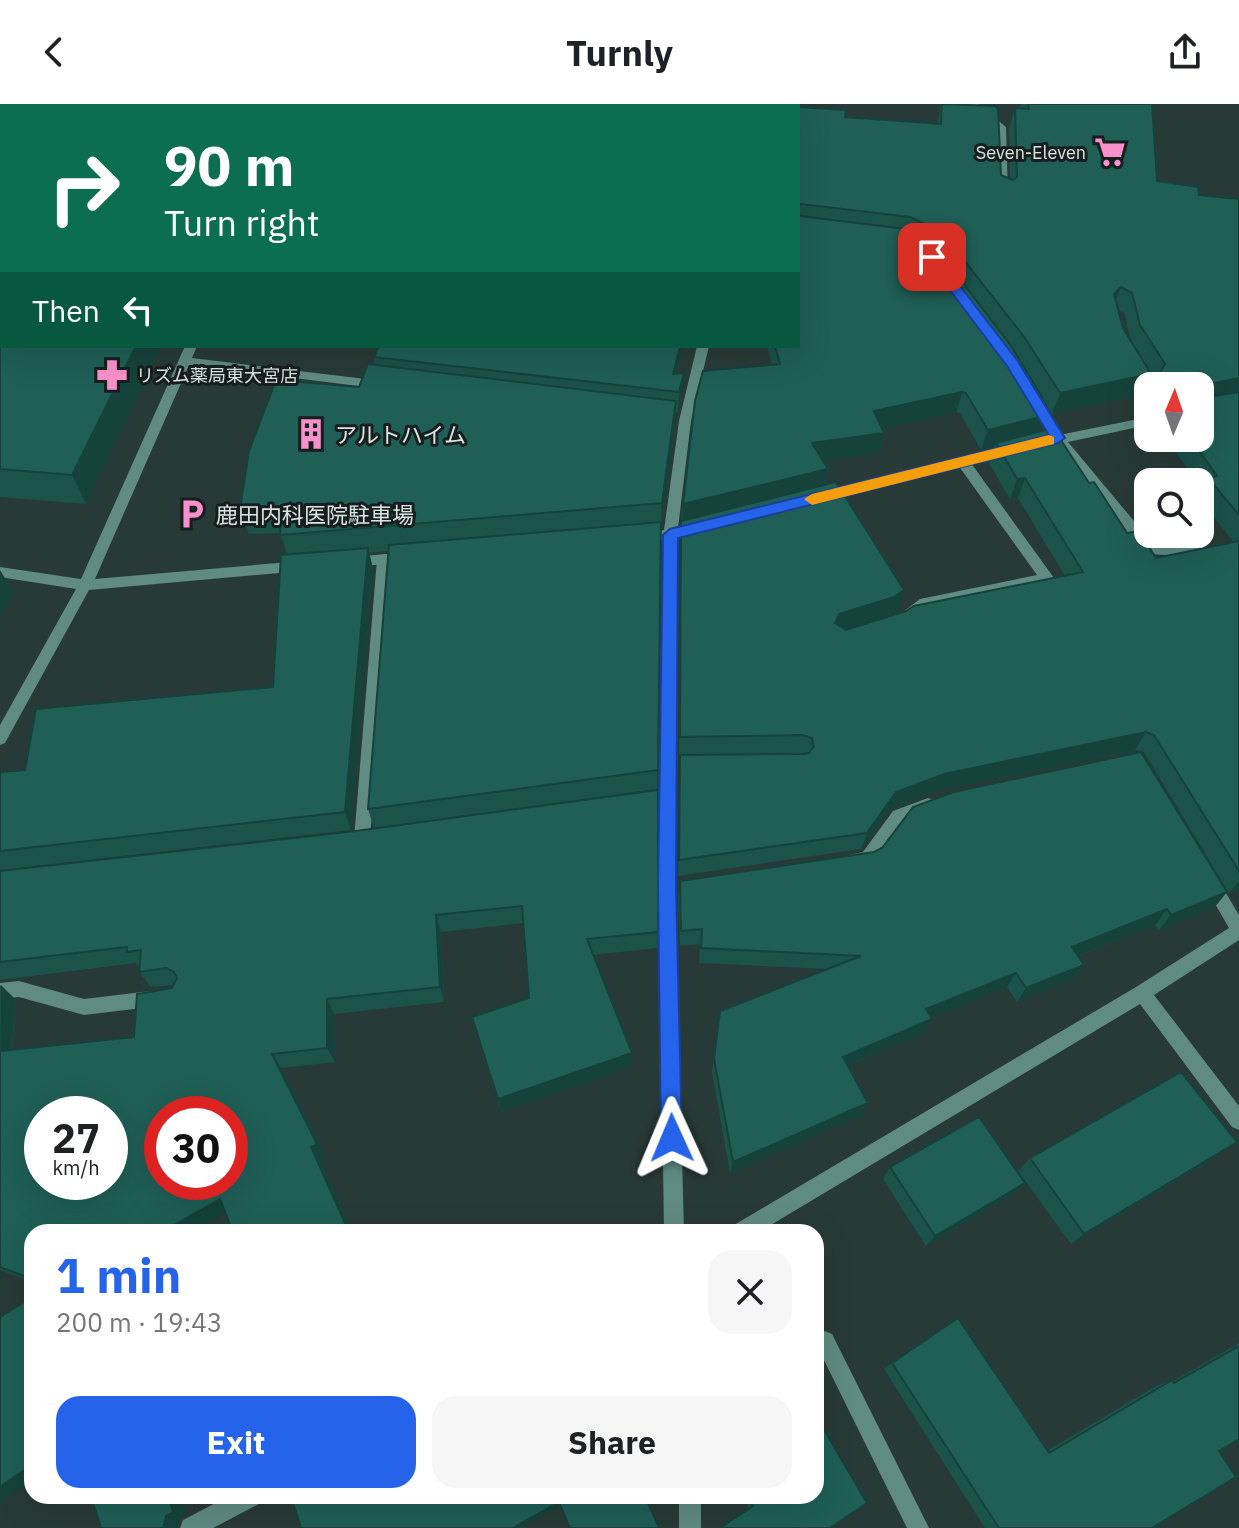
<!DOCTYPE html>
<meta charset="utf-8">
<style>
:root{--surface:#fff;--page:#f6f6f6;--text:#202124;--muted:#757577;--accent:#2563eb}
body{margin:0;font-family:"IBM Plex Sans","Noto Sans JP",sans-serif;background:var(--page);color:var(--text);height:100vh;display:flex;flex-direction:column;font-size:30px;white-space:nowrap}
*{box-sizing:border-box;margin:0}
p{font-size:26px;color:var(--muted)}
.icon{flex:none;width:44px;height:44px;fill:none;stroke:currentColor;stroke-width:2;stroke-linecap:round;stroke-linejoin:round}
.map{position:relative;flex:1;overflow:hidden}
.drawer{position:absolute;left:24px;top:1120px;width:800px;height:280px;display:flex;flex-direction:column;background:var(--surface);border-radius:24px;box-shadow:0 8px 32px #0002}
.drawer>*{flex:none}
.banner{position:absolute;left:0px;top:0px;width:800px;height:244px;box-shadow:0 8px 32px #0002;background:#0b6e4f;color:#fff;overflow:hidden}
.needle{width:52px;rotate:2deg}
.tools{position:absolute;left:1134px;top:268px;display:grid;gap:16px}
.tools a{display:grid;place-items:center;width:80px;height:80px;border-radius:16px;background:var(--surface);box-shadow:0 8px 32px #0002;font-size:40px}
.speed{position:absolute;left:24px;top:992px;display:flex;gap:16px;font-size:40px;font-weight:700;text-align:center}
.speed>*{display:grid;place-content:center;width:104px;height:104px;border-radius:50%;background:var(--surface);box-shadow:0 8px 32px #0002;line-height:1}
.speed small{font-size:20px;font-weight:400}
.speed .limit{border:12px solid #d22;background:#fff;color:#111}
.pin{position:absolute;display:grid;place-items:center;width:68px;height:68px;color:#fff;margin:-34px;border-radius:16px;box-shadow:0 4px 12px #0006}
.me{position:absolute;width:88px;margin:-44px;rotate:359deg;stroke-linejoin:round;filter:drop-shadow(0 0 6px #0008)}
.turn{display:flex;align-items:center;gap:28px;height:168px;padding:0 32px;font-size:36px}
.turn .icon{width:104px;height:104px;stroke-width:2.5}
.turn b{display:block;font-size:56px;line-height:68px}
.then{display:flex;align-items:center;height:76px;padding:0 32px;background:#0003;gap:16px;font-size:30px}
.round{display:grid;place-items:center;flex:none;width:84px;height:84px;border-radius:24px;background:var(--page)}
.summary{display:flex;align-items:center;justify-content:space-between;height:136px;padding:0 32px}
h1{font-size:48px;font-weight:700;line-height:60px;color:var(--accent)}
.primary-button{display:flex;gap:16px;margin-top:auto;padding:16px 32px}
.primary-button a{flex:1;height:92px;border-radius:24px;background:var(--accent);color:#fff;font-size:32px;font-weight:700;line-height:92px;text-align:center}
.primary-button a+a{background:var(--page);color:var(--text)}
header{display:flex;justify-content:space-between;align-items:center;height:104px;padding:0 32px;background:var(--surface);font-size:36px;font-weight:700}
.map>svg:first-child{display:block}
</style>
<header><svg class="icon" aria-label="back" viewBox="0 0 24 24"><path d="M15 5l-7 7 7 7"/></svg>Turnly<svg class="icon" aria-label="share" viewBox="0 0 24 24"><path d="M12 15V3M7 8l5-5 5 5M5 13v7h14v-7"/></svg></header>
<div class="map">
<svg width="1239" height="1424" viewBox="0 0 1239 1424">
<rect width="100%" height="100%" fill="#283a37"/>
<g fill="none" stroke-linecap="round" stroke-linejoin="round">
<path fill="#5f8b82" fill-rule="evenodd" d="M966,0H978L1006,23L1008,94L998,92L996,24Z
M1035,292L1039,293L1063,331V337H1053L1029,296Z
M963,353L968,355L1054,474L1047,479L924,505L908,517H898L896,513L920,495L1037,471L958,361L956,358Z
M384,450L391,455L370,735L368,740L362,742L356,740L354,735L377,455Z
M928,694L934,696L936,701L934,706L905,717L874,759L855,763L849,761L847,756L849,751L863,748L893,707Z
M19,877L84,895L159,886L165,888L168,894L165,900L159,902L84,911L19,893L0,895V879Z
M825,1227L832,1230L929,1424H907L821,1250L816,1252V1231Z"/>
<path fill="#5f8b82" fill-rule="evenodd" d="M185,242H197L192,254L382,277L388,281L382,285L189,261L95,475L301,457L308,462L301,467L89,486L5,639L0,641V621L76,485L0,473V463L81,475Z
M697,242H709L691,317L678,424L699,418L706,423L704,427L677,434L675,784L684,1128H664L659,784L663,436L639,438L632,433L639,428L664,426L679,317Z
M1148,313V321L1068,338L1154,441L1239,444V454L1145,450L1056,340L1040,343L1033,339L1035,336Z
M1009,341L1016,346L1014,349L822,398L815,393L822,388Z
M409,448L416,453L409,458L352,463L345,458L352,453Z
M1211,772L1217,774L1239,811V836L1154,891L1239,1002V1026L1232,1023L1140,900L759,1128H731L734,1121L1136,883L1229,824L1203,779L1205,774Z
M229,1392H262L259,1400L213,1424H180L183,1416Z
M679,1392H701V1424H679Z"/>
<path fill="#5f8b82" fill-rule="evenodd" d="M762,0H784L761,2Z
M0,71H2V77H0Z"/>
</g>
<path fill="#1b524a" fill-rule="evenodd" d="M941,0L1001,71L1010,75L1009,24L1015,4H1019L1021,0H1152L1157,77L1199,91L1239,95V786L1229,789L1144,648L1135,646L937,687L891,705L861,745L678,772L680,651L801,650L679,651L680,436L683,400L772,261L767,242H798V3L845,13L937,20ZM1118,206L1124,209L1131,237L1123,224ZM1148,282H1200V334H1166L1197,378H1200V383L1202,386L1200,390V397L1234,438L1156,454L1127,429L1089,379L1039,328V303L1042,293L1052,310L1136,292L1148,309ZM956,308L960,309L981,346L994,343L989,359L1010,395L1018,394L1065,472L906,507L889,512L899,505L825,381L828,365L823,357L880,349L884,329L882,325Z
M0,82L2,242H162L86,400L0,393Z
M379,242H683L677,269L682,289L678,309L675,308V324L661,424L657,685L374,724L368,705L388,447L369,449L373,465L351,726L0,766V668L25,666L273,583L287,450L280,429L249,430L240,405L359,283L376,261L374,253Z
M356,727L658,828L657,844L593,851L632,949V963L501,1008L472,913L529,894L523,819L441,828L444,898L334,910L335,958L281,964L325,1052L320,1055L352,1128H233L225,1109L32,1128V1178L0,1166V881L16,896L12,946L134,933L174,881L151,883L139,868V864L136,859L0,876V767Z
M680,777L1214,804L1159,826L1155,821L1078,852L1084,861L1073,875L1017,898L1007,883L931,914L924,929L847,962L868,999L862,1011L730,1069L712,968L720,907L827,865L699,859L700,840L680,842L678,792Z
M1220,1050L1071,1140L1018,1067L1030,1054Z
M890,1063L1013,1090L926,1142L883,1075Z
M1239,1239V1335L1219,1347L1152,1424H985L884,1265L892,1259L1048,1346L1156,1282L1172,1276L1173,1277Z
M742,1392H816L749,1405Z"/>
<path fill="#16423c" d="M239,0H259L258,2H239Z
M1121,183L1113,204L1114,190Z
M136,242H162L86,400L72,371Z
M680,242H683L672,290L673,270Z
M684,269L682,289L678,309L679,288Z
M1145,271L1136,292L1052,310L1060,289Z
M1239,274V292L1200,300L1209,280Z
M962,288L956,308L870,328L874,307Z
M1042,293L1035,313L1033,295Z
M676,297L675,324L661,424L662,399Z
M1045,312L1037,332L996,339L994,343L981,346L988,326Z
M884,329L880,349L808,360L812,339Z
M828,365L824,385L682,420L683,400Z
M1025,374L1018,394L1010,395L1017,375Z
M368,444L373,465L351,726L345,708Z
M0,466L14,489L0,512Z
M904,486L899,505L889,512L831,537L835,519L839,510Z
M1146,628L1135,646L937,687L891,705L861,745L867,729L896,688L944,670Z
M1239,777V786L1229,789Z
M1227,788L1214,804L1159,826L1171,811Z
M1167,805L1155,821L1062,858L1072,843Z
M436,811L441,828L444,898L440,883Z
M1084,861L1073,875L1017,898L1026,884Z
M1016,869L1007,883L919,919L926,905Z
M1,881L16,896L10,961L0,952Z
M327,895L334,910L335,958L327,944Z
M932,915L924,929L837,966L843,953Z
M632,949V963L501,1008L498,995Z
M272,950L281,964L325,1052L320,1055L352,1128H349Z
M868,999L862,1011L730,1069L733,1058Z
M1237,1038L1220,1050L1071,1140L1084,1130Z
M1025,1079L1013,1090L926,1142L935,1132Z
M220,1095L231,1106L192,1128H162Z
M32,1361V1377L0,1399V1383Z
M168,1392H184L182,1393L186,1411L180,1415L178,1424H163Z
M559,1398L561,1401L521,1424H513Z"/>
<path fill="#1f5f56" stroke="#16423c" stroke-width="2" fill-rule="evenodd" d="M89,0H239V2H88Z
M272,0H471V2H272Z
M942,0L995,2L998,5L1001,71L1013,76L1017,73L1015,4L1029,5L1028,0H1152L1157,77L1198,83L1199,91L1239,95V274L1209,280L1208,293L1239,288V411L1208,374L1217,372L1190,334H1200V282H1152L1145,271L1060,289L1025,234L942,128L910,113L801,100L798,103V3L846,6L845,13L941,20ZM1121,183L1132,189L1140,221L1165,260L1159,270L1150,268L1123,224L1114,190Z
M0,82L2,83V242H136L72,371L0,365Z
M798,104L800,112L906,125L931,137L1011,242L1042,293L1033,295L1045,312L988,326L966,289L962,288L874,307L884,329L812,339L828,365L683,400L695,297L703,267L780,260L775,242H798Z
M379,242H680L673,270L684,269L679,288L374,253Z
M368,260L676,297L662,399L280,431L282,403L240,405L249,347L276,276L359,283Z
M1053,324L1089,379L1094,378L1127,429L1139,427L1156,454L1239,437V767L1154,631L1146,628L944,670L896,688L867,729L679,756L680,651L803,650L809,649L814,642L812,634L803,631L680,633L681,417L836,378L904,486L894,493L839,510L835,519L846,526L906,507L914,502L1083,468L1025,374L1017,375L996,339Z
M661,418L658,666L368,705L389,441Z
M368,444L345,708L0,747V668L25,666L36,605L273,583L281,451Z
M1141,648L1227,788L1171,811L1167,805L1072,843L1084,861L1026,884L1016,869L926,905L932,915L843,953L868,999L733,1058L714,955L720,907L861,852L701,844L702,825L681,827L680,777L874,748L882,744L913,703L954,688Z
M658,686V828L587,835L632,949L498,995L472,913L529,894L522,802L436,811L440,883L327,895V944L272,950L317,1040L311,1043L349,1128H233L220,1095L162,1128H32V1175L0,1163V947L134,933L137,890L172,884L177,874L174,868L166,864L139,868L141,846L127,848V843L0,858V767L356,727ZM42,1010H110V1078H42ZM162,1010H230V1078H162Z
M1181,968L1237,1038L1084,1130L1030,1054Z
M979,1013L1025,1079L935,1132L890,1063Z
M32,1193V1361L0,1383V1213Z
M958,1214L1049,1349L1172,1276L1174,1279L1239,1242V1335L1219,1347L1236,1373L1152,1424H999L892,1259Z
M816,1312L867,1399L830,1424H720L753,1402L748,1392H816Z
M91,1392H168L173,1408L166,1412L163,1424H168H101Z
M291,1392H645L659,1424H570L559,1398L513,1424H301Z"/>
<path fill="#2563eb" stroke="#184099" stroke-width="2" d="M932,149L936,151L1017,256L1065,334L1058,339L678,434L676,784L682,1034L679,1041L672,1044L664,1041L661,1034L658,784L663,431L670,425L1049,331L1007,262L925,153Z"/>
<path fill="#f59e0b" d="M1049,331L1054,333V340L812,401L804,395L812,390Z"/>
<defs>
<symbol id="supermarket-bare" viewBox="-9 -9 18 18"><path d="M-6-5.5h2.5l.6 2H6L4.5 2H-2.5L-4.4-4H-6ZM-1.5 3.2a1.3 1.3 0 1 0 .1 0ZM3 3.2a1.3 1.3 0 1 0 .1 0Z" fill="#f890cc" stroke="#171f1e" stroke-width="2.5" paint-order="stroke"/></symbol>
<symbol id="pharmacy-bare" viewBox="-9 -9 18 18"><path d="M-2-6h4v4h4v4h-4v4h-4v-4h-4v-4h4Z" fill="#f890cc" stroke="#171f1e" stroke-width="2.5" paint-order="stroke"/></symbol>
<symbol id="building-bare" viewBox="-9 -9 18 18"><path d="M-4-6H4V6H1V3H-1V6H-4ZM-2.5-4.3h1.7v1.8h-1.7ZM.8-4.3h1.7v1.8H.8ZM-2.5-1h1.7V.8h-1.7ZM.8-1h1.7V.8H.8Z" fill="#f890cc" stroke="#171f1e" stroke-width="2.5" paint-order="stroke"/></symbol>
<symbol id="parking-bare" viewBox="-9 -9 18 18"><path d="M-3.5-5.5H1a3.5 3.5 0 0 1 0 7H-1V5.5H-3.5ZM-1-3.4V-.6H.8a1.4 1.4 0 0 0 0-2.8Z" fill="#f890cc" stroke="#171f1e" stroke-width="2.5" paint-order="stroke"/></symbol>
</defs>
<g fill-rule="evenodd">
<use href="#supermarket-bare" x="1088" y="26" width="44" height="44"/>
<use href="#pharmacy-bare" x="90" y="249" width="44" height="44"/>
<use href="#building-bare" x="289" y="308" width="44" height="44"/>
<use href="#parking-bare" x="170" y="388" width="44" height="44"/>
</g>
<g text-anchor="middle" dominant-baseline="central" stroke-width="6" stroke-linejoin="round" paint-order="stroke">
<g font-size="18" fill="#d9e5e2" stroke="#171f1e" text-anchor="end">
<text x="1086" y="48">Seven-Eleven</text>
<text x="136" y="271" text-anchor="start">リズム薬局東大宮店</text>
</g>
<g font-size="22" fill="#d9e5e2" stroke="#171f1e" text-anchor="start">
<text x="335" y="330">アルトハイム</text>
<text x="216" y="410">鹿田内科医院駐車場</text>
</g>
</g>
</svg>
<div class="tools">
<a><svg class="needle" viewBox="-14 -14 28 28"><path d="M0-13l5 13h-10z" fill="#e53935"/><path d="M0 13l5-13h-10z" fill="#757577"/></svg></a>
<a><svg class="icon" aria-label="search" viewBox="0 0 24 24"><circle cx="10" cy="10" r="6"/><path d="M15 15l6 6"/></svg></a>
</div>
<div class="speed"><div>27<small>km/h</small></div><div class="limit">30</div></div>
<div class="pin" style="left:932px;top:153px;background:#d93025"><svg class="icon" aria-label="arrive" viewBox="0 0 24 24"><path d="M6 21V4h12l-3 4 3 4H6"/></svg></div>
<svg class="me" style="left:672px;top:1034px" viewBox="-20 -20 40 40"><path d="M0-17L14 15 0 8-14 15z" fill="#2563eb" stroke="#fff" stroke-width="4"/></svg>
<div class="banner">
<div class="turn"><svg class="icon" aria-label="right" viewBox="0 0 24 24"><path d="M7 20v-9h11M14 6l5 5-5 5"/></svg><div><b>90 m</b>Turn right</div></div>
<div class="then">Then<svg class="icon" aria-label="left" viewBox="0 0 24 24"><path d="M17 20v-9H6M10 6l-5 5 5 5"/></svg></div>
</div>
<section class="drawer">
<div class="summary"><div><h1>1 min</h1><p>200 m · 19:43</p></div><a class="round"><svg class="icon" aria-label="close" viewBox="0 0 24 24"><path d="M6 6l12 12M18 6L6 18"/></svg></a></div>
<div class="primary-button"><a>Exit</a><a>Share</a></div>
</section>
</div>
